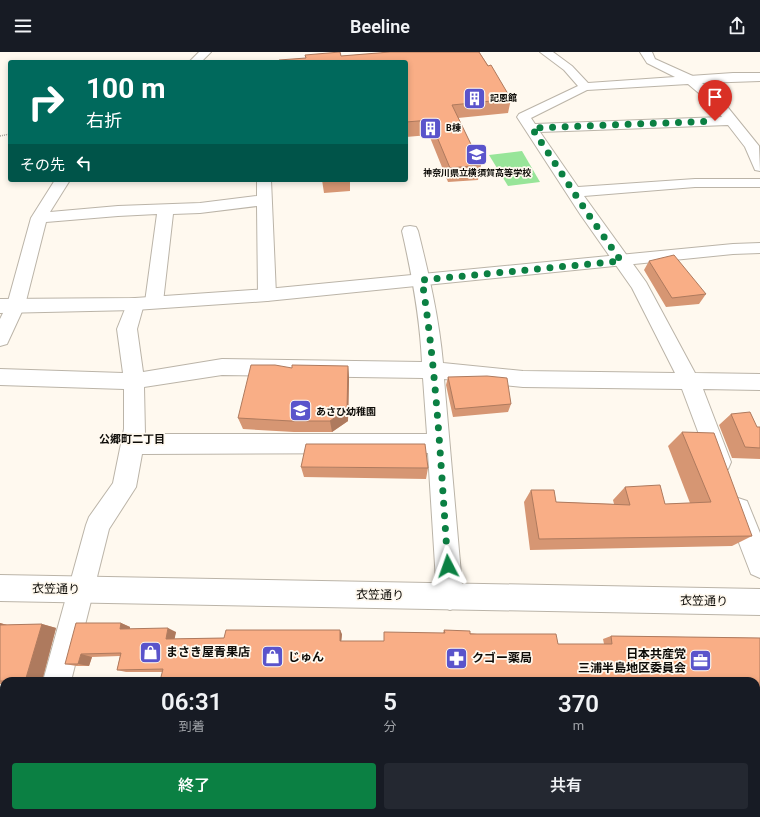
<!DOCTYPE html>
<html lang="ja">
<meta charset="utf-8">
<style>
:root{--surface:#171b24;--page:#242831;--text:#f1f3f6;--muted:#9ea1a6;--accent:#0b8043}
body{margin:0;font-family:Roboto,"Noto Sans JP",sans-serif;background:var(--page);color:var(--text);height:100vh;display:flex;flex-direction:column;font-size:15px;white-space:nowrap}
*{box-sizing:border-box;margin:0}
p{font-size:13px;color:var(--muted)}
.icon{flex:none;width:22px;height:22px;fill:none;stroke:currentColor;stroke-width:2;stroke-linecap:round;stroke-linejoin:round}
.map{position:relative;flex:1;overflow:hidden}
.panel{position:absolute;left:0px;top:625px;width:760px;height:140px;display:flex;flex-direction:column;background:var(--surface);border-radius:12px 12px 0 0;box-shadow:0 2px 6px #0003}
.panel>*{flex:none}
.hud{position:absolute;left:8px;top:8px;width:400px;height:122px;border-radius:4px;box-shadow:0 2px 6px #0003;background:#00695c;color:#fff;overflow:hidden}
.pin{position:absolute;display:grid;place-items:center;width:34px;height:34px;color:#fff;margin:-41px -17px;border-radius:50% 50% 50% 0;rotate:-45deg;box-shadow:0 0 4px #0007}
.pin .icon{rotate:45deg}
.me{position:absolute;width:44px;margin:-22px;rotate:356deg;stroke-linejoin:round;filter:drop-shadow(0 0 3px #0008)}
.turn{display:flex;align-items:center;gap:14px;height:84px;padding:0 12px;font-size:18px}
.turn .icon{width:52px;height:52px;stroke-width:2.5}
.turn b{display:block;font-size:28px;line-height:34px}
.then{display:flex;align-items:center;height:38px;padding:0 12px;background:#0003;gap:8px;font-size:15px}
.eta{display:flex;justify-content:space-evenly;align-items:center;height:68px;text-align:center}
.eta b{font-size:24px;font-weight:600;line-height:28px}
.primary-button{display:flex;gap:8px;margin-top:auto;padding:8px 12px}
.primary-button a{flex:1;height:46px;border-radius:4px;background:var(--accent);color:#fff;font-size:16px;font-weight:600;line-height:46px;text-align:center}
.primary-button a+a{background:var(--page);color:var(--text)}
header{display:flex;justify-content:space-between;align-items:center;height:52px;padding:0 12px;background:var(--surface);font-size:18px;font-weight:600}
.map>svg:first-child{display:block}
</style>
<header><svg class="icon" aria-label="menu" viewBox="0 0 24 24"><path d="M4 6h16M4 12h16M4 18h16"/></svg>Beeline<svg class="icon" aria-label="share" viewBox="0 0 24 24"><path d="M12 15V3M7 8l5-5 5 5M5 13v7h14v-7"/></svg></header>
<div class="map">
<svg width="760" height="765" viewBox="0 0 760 765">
<rect width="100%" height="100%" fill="#fff9ef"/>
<path fill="#98e599" d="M522,99L540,130L508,134L489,103Z"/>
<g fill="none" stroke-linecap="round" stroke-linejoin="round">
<defs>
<path id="minor" d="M199,0H211L201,10H189Z
M540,0H553L572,14L588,31L733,21H760V29L702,31L721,47L759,94L760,119L755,118L745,95L728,73L540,80L578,135L695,127H760V135H695L584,144L646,230L695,321L760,322V338L703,337L731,410L728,417L720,420L712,417L682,337L523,335L444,327L463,545L459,554L450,558L441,554L437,545L428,401L142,402L136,435L109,477L71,629H43L86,473L89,465L113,431L124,377V337L0,333V317L123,321L117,277L129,247L135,246L141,247L144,252L137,277L143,320L222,307L422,310C420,265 412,223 402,179L404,175L410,174L416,175L418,179C429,223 439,266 443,311L523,319L675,321L632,236L580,162L517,65L519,62L578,34L564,18ZM688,32L713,53L722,65L535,72L531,66L587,38ZM222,323L423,326L427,382H145L144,335Z
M55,128H70L50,160L118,154L200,151L257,144V128H271L276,243L273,247L267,249L261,247L258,243L257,154L200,161L173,162L163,250L160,255L154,256L148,255L145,250L157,162L118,164L46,170L25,253L7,292L0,294V267L7,253L31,166Z
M738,446L747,449L760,481V526L751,522L726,457L729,449Z
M0,721L4,723V761H32L33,765H0Z"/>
<path id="tertiary" d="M640,0H652L655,7L695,25L697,28L695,31H687L647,11Z
M760,191V201L733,202L267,249L135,258L0,261V247L135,246L267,237L733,192Z
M0,523L760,537V563L0,549Z"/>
</defs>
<use href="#minor" stroke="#bbb4a8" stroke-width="2"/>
<use href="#tertiary" stroke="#bbb4a8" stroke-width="2"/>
<path stroke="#a7a39b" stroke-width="1.5" stroke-dasharray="1 1" stroke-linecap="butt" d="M0,84L10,82"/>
<use href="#minor" fill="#fff" fill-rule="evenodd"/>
<use href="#tertiary" fill="#fff" fill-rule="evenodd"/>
<path stroke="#88847d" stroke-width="4" stroke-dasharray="10 5" stroke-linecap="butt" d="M0,707H4
M756,708H760"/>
</g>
<path fill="#d69673" d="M381,0H479L511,47L508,61L458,66L481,113L478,128L448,130L429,83L406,85V10L341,4L382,1Z
M322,128H350V139L324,141Z
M649,209L706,242L699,252L666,255L644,218Z
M348,314L349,326L348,369L332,380H294L243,377L238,366L292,316Z
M448,325L511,352L508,360L453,365L446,333Z
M731,362L757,375H760V407L732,406L719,373Z
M682,380L752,484L732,494L530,498L524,450L531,438L556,450L614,452L613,448L625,435L665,452L690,451L668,394Z
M301,415L428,416L426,427L304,425Z
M0,571L7,573L42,572L56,576L42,629H4V632H0Z
M121,571L130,575V577L176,580L174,587L224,586L342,582L341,589H384L443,581L444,578L558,592H604L603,587L611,584L760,586V653H756V629L162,620H126L117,618L120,604L92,605L89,614H76L65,612Z"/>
<path fill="#ae7a5e" d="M348,314L349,326L348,369L332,380L330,369Z
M0,571L14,575L0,574Z
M121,571L130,575L129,581L120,577Z
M42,572L56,576L42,629H31L26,626Z
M168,576L176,580L174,590L166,587Z
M340,578L342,582L341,592L340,589Z
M81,602L92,605L89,614L78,612Z"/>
<path fill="#f9ae86" stroke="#ae7a5e" d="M340,0L341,4L390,0H479L488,14L491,13L511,47L452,53L481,113L450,116L430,68L406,70V10H279V8L306,6L305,3Z
M674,203L706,242L672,246L649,209Z
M251,313H275L292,316V313L348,314L347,357L330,369H291L238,366Z
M487,324L507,326L511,352L455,357L448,325Z
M750,360L757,375H760V396L745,395L731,362Z
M682,380L714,381L752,484L539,487L531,438H554L556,450L630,453L625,435L660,433L665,452L711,450Z
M306,392H425L428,416L301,415Z
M76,571H121L120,577L168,576L166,587L224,586L226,578H340V589H384V580L445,581L444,578L470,579V582H556L558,592H612L611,584L760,586V652H756V629H160L163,617L117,618L121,601L81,602L78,612H65Z
M42,572L26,626L31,629H0V573Z"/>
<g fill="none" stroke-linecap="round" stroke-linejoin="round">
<path stroke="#0b8043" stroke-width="7" stroke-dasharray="0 12.6" d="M448,514C441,419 437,323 422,228L621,209L588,162L532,76L715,69"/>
</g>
<defs>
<symbol id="building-square" viewBox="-11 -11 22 22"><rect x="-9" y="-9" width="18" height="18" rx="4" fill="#5a54cb" stroke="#fff9ef"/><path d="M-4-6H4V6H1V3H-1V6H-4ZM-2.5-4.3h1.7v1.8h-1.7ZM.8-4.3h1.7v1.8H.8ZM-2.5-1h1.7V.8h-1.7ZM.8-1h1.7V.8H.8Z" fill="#fff"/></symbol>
<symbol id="school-square" viewBox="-11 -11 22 22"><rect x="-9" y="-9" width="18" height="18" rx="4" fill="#5a54cb" stroke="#fff9ef"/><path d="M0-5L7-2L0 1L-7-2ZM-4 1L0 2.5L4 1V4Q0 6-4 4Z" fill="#fff"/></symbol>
<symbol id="shop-square" viewBox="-11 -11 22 22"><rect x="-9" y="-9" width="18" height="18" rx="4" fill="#5a54cb" stroke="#fff9ef"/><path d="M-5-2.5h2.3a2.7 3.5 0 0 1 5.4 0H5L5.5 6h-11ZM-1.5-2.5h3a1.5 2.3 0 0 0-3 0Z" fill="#fff"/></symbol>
<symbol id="pharmacy-square" viewBox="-11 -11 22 22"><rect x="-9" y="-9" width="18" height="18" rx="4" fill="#5a54cb" stroke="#fff9ef"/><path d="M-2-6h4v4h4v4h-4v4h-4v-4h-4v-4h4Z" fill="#fff"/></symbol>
<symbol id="office-square" viewBox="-11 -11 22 22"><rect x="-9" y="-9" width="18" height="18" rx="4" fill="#5a54cb" stroke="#fff9ef"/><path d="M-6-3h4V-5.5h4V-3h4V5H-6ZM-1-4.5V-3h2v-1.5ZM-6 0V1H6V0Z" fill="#fff"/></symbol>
</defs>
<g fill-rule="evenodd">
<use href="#building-square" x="462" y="34" width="25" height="25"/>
<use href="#building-square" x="418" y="64" width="25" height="25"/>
<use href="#school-square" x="464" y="90" width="25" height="25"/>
<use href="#school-square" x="288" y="346" width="25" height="25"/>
<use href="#shop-square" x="138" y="588" width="25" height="25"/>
<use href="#shop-square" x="260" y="592" width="25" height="25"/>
<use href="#pharmacy-square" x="444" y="594" width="25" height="25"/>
<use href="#office-square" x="688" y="596" width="25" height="25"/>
</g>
<g text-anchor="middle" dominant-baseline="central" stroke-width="3.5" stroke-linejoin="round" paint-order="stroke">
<g font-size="9" font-weight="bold" fill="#0d0b07" stroke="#fff9ef" text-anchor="start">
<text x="490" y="46">記恩館</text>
<text x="446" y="76">B棟</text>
<text x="477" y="121" text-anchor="middle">神奈川県立横須賀高等学校</text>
</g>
<g font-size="10" font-weight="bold" fill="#0d0b07" stroke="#fff9ef" text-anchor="start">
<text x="316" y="359">あさひ幼稚園</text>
</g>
<g font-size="11" font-weight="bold" fill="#0d0b07" stroke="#fff9ef">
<text x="132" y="387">公郷町二丁目</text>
</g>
<g font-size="12" fill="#0d0b07" stroke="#fff9ef">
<text transform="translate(56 537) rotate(1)">衣笠通り</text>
<text transform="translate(380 543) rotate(1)">衣笠通り</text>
<text transform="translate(704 549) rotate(1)">衣笠通り</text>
</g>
<g font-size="12" font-weight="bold" fill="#0d0b07" stroke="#fff9ef" text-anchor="start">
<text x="166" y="600">まさき屋青果店</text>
<text x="686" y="602" text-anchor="end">日本共産党<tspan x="686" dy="14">三浦半島地区委員会</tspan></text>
<text x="288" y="605">じゅん</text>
<text x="472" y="606">クゴー薬局</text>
</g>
</g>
</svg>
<div class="pin" style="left:715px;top:69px;background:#d93025"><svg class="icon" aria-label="arrive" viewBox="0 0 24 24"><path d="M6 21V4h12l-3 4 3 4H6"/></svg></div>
<svg class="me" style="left:448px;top:514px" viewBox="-20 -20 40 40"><path d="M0-17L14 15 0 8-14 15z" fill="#0b8043" stroke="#fff" stroke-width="4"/></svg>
<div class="hud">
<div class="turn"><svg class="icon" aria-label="right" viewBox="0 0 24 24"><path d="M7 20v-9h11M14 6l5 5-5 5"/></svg><div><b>100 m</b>右折</div></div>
<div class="then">その先<svg class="icon" aria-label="left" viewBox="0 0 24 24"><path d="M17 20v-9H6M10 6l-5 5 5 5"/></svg></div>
</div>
<section class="panel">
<div class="eta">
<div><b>06:31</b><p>到着</p></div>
<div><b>5</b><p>分</p></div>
<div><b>370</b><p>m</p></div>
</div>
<div class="primary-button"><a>終了</a><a>共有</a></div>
</section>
</div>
